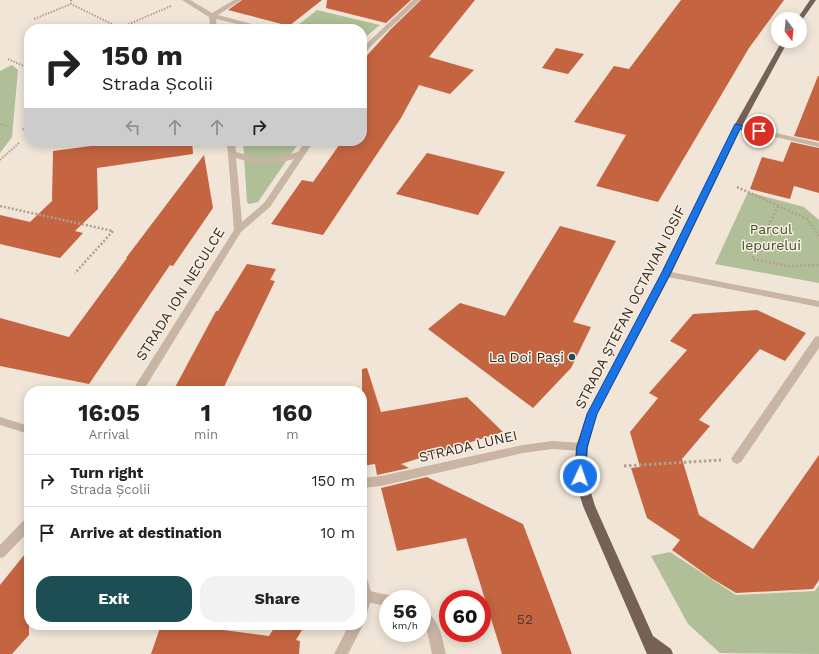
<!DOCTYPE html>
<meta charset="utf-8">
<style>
:root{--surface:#fff;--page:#f2f2f2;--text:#222;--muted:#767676;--line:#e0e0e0;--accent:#1c4e54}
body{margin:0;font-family:"Work Sans",sans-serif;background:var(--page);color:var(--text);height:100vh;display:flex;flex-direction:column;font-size:15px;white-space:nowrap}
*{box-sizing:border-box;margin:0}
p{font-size:13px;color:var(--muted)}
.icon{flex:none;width:22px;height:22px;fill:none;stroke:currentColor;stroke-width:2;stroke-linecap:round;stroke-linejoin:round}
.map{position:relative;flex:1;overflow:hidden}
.drawer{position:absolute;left:24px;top:386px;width:343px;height:244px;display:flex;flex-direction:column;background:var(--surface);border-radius:16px;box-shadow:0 2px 10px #0003}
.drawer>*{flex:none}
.hud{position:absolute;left:24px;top:24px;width:343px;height:122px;border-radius:16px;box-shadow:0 2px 10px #0003;background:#fff;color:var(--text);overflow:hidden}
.needle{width:26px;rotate:164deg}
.controls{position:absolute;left:771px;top:12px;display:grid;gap:8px}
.controls a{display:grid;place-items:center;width:36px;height:36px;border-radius:50%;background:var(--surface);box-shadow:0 2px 10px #0003;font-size:20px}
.speed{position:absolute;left:379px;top:590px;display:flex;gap:8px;font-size:20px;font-weight:700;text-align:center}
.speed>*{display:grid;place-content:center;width:52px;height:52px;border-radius:50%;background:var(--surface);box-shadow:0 2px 10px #0003;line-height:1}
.speed small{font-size:10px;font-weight:400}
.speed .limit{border:6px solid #d22;background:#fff;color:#111}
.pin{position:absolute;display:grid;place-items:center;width:34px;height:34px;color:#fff;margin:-17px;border:2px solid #fff;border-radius:50%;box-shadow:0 1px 4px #0007}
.me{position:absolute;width:44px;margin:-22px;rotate:3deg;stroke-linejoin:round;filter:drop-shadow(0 0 3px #0008)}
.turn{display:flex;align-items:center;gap:14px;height:84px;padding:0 12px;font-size:18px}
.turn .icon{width:52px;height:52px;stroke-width:2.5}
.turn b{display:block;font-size:28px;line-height:34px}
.lanes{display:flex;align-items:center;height:38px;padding:0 12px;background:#0003;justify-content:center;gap:20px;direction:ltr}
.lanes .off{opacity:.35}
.eta{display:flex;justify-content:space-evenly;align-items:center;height:68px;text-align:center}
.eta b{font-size:24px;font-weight:700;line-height:28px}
.primary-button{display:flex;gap:8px;margin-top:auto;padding:8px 12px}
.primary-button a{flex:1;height:46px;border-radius:16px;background:var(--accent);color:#fff;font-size:16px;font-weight:700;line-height:46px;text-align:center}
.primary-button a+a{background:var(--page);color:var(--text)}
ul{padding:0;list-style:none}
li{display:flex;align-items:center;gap:12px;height:52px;padding:0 12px;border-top:1px solid var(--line)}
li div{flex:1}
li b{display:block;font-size:15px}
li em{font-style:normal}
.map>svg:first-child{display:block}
</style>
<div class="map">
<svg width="819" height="654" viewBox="0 0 819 654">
<rect width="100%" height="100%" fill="#f0e5d7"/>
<path fill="#b1bf98" d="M317,10L380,25L362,40V29H293Z
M12,65L18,70L12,137L0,153V71Z
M243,141H300L258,202L249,204L247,202Z
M748,192L804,207L819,220V283L715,264Z
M670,552L736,595L815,591L819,585V654L720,653L688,624L651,556Z"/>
<path fill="#c46441" d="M242,0H322L289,26L228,10Z
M327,0H411L386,23L326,8Z
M421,0H475L429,57L474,70L450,94L419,85L401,118L323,235L271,224L302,180L313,182L342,141H362V61L391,29Z
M681,0H784L749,48L658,202L596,186L626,135L574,122L614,66L629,69Z
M556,48L584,54L568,74L542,68Z
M818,76H819V141L794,136Z
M129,141H192L193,154L97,168L98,209L75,231L83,233L60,258L0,244V215L30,222L52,201L53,151Z
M791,142L819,148V193L794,186L790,199L750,189L762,157L783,162Z
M427,153L505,172L478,215L396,194Z
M204,155L213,208L173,266L170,265L89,384L0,366V318L69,337L127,258H126Z
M560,226L616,241L573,322L591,327L571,368L533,408L428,329L460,303L505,316Z
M247,264L276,269L270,280L275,281L222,391H173L216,311H218Z
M757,310L806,333L785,361L760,349L699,420L710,426L682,459L699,515L753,549L819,455V580L813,589L736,593L711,578L672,550L680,540L647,518L631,468L640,467L630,432L658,398L649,393L687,350L670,341L693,314Z
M367,368L381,412L467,397L503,432L401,464L409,468L377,475L375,464L362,466V369Z
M427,477L523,524L572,654H502L466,538L397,551L381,488Z
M29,549V635L12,654H0V585Z
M161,625H184L269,636L276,625H305L296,640L300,641L299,654H151Z"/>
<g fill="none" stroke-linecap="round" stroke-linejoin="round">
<path stroke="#b39f8e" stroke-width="2" stroke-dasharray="1.5 1.5" stroke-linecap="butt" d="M71,0V4L120,28L117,29
M34,19L71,4
M120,28L171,6
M8,59L26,67L29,66
M25,113L26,67
M0,124L9,126
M0,160L19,143"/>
<path stroke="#b39f8e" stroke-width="2.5" stroke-dasharray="2 2" stroke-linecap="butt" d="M737,187L807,219L819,236
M0,206L113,231L75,273
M778,206L752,259L789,266L819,265"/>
<path stroke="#b39f8e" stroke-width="3" stroke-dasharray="2.5 2.5" stroke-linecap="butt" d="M624,466L721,460"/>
<path fill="#c8b5a4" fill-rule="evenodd" d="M29,126V130L25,131L21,129Z
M819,336V348L741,462L737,464L733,462L731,459L733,456L815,337Z
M365,590L393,596L394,599H388V606L365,602L362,601V591Z
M422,610C440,617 442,638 446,654H432L427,631L422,625Z"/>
<path fill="#c8b5a4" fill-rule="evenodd" d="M182,0H190L212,13L234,0H241L218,15L270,29H259L216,19L217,29H211L209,17Z
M413,0H420L369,48L364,56L362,57V48L364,46Z
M735,124H738L819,143V147L735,128Z
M227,141H235L236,152L259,159L274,158L298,152L306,141H314L270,207L241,232L143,391H132L234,230ZM236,158C256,165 274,164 294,159L264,203L242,222Z
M666,271L819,301V307L663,276L661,274L663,272Z
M0,417L29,426V434L0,425Z
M552,441L582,443L586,444L588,447L586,450L582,451L552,449L523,453L381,486L362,488V478L381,476L523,445Z
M29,518V531L4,557L0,558V545L25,519Z
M362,576L367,578L372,596L367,613L362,615Z
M362,624L363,625L348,654H334L349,625H362Z"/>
<path fill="#756156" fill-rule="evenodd" d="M810,0H816L802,20L800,21V19H797Z
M782,41H788L742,126L671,274L597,414L588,447L586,476L595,506L653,636L671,649L673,654H647L583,506L574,476L576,447L587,414L661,274L734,126Z"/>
</g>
<path fill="#1a73e8" stroke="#114b97" d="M735,124L759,129L763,131L759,133L740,129L670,274L597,414L587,447L585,476L584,479L580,480L576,479L575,476L577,447L587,414L661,274Z"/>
<circle fill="#1c4e54" stroke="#f8efe3" stroke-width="1.5" cx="572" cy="357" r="4"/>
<g text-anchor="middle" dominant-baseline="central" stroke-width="3" stroke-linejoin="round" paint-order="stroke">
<g font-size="14" fill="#415129" stroke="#f8efe3">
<text x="771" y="229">Parcul<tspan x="771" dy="16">Iepurelui</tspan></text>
</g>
<g font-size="14" fill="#332a25" stroke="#f8efe3">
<text transform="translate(180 294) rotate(-58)">STRADA ION NECULCE</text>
<text transform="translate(630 307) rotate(-63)">STRADA ȘTEFAN OCTAVIAN IOSIF</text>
<text transform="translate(468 446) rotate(-13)">STRADA LUNEI</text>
</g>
<g font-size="14" fill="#332a25" stroke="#f8efe3" text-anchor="end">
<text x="564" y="357">La Doi Pași</text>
</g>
<g font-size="14" fill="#57382c">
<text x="525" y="619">52</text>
</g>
</g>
</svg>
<div class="controls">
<a><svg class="needle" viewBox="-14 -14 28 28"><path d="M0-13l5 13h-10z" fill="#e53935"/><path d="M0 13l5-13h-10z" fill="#767676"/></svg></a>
</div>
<div class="speed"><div>56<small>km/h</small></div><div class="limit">60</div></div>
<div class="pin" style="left:759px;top:131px;background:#d93025"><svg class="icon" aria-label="arrive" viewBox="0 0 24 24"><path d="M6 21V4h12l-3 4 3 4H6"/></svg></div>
<svg class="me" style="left:580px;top:476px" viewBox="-20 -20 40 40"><circle r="17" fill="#1a73e8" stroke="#fff" stroke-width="3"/><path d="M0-11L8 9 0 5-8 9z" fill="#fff"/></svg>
<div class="hud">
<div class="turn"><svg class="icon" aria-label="right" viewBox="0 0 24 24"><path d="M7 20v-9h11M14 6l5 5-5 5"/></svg><div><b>150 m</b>Strada Școlii</div></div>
<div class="lanes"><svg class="icon off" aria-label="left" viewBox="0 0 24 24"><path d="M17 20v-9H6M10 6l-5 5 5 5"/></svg><svg class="icon off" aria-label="ahead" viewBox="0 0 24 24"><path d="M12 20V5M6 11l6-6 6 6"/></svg><svg class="icon off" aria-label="ahead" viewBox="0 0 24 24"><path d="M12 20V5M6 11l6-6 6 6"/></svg><svg class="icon" aria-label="right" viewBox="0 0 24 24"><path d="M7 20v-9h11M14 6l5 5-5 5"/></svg></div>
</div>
<section class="drawer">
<div class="eta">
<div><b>16:05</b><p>Arrival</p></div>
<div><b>1</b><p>min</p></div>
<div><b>160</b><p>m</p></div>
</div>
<ul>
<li><svg class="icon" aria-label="right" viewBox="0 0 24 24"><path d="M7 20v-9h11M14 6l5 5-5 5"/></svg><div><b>Turn right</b><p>Strada Școlii</p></div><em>150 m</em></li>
<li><svg class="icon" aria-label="arrive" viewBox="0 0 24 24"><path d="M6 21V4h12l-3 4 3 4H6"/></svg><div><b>Arrive at destination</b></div><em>10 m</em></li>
</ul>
<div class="primary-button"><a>Exit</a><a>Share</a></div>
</section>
</div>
